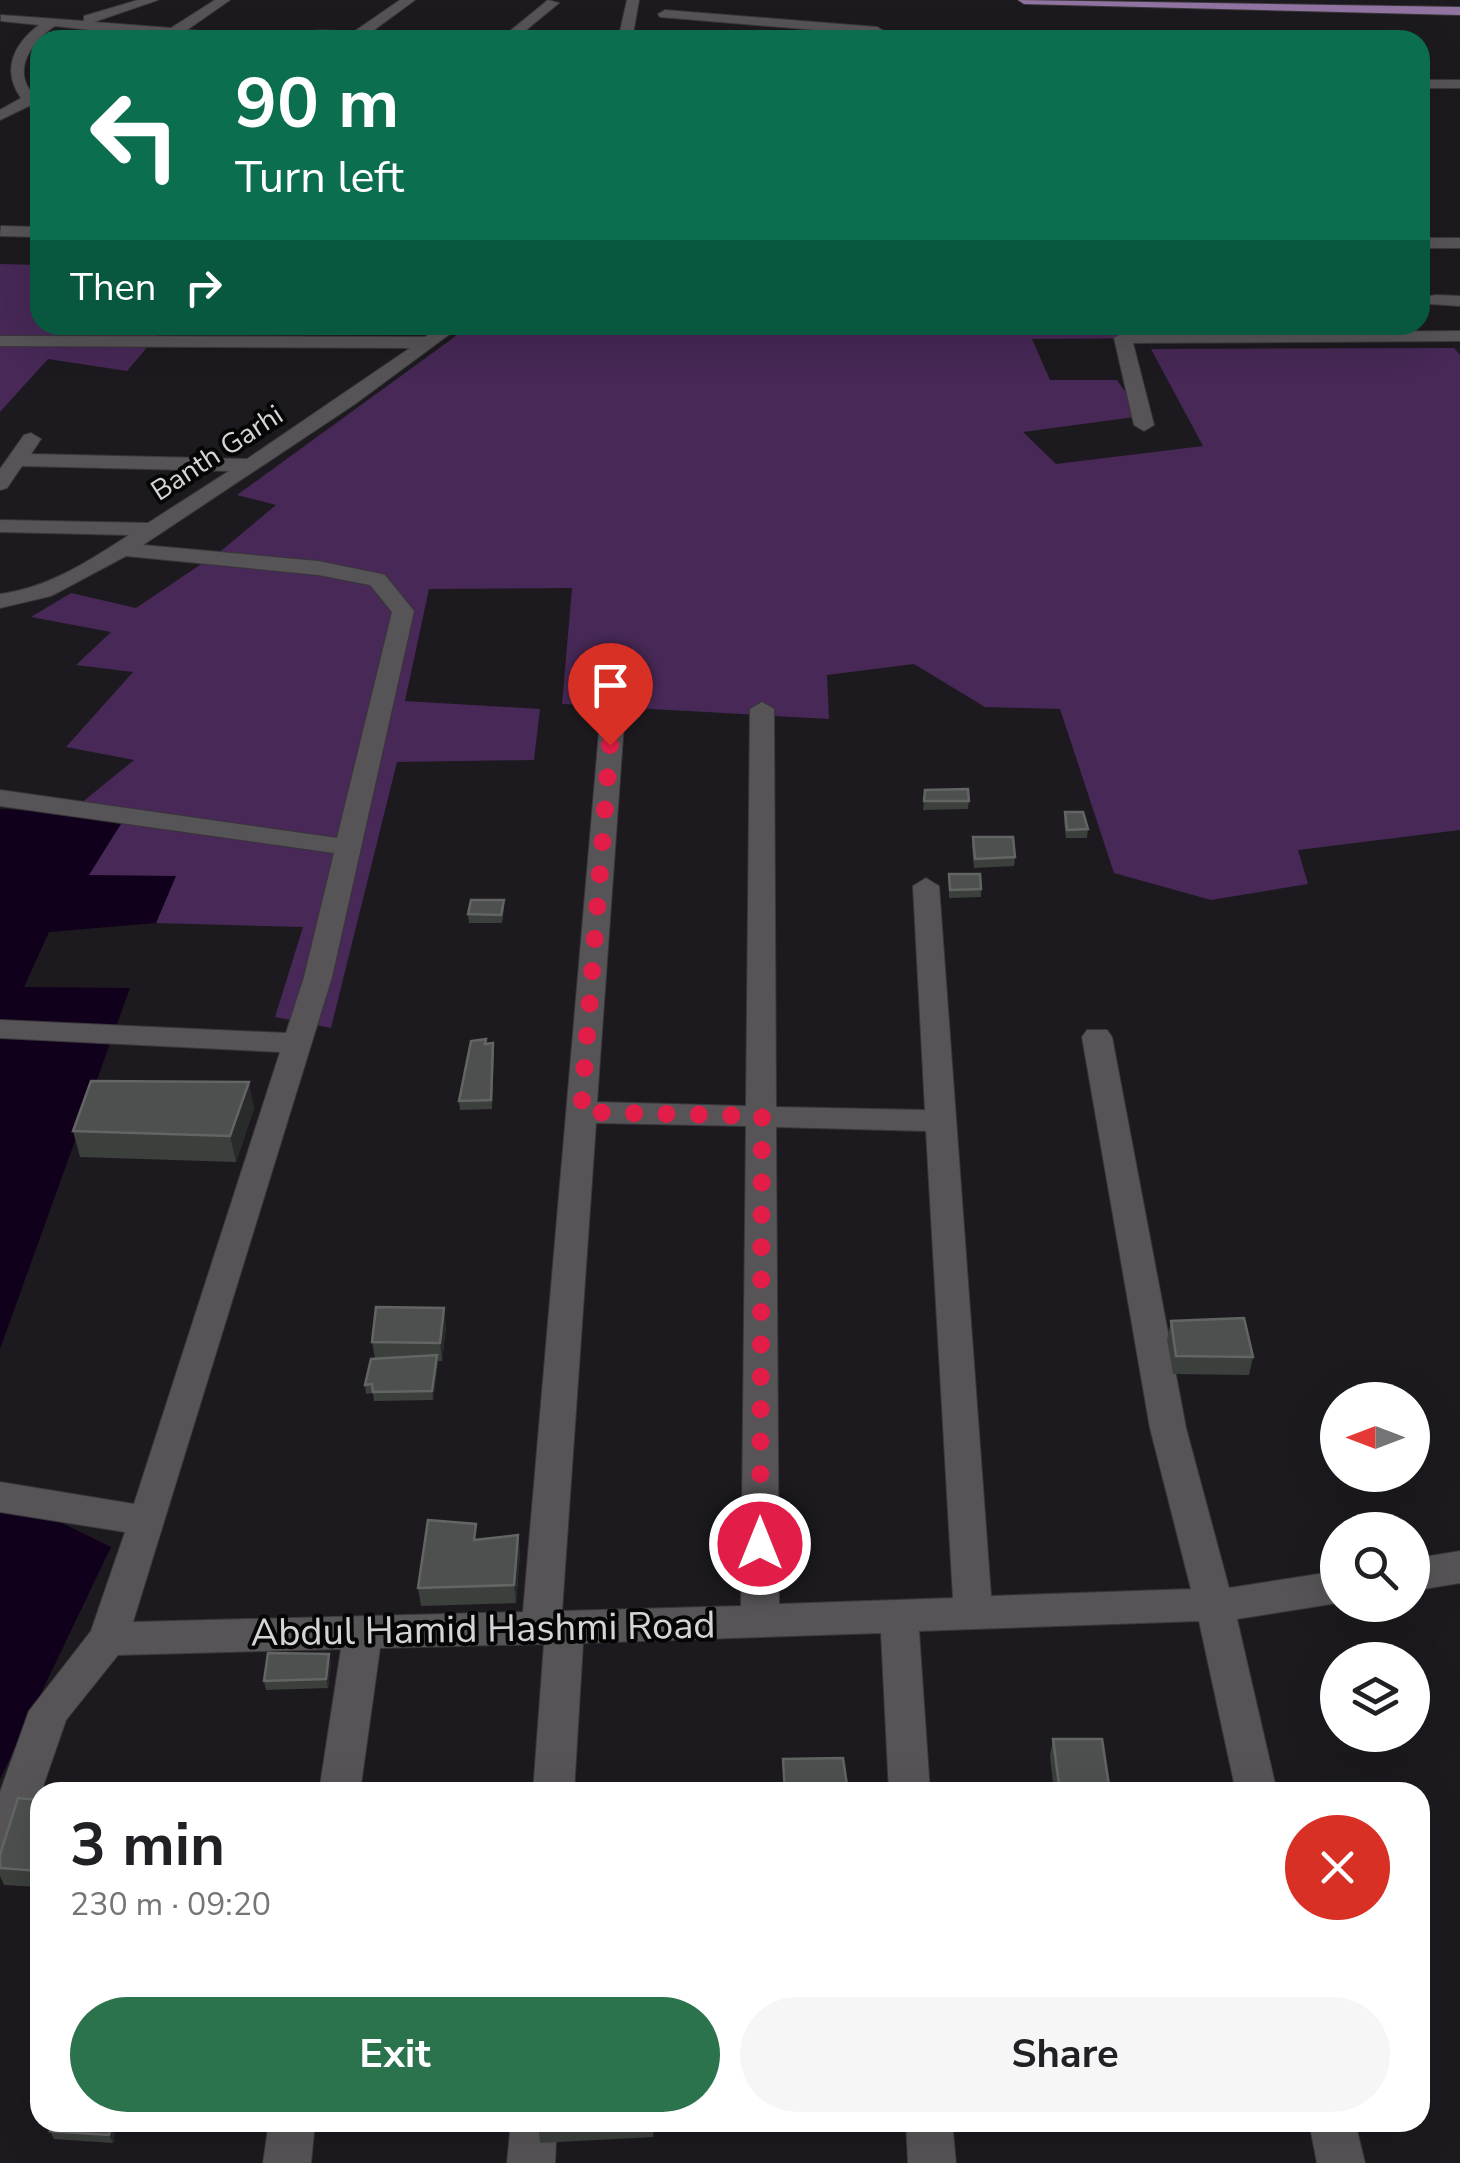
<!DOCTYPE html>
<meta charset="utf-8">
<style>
:root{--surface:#fff;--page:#f6f6f6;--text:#202124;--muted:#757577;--accent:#2b734d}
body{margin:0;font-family:"Nunito Sans",sans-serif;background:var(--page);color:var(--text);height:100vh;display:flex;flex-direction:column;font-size:38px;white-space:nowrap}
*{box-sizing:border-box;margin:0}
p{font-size:32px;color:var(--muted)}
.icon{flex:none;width:55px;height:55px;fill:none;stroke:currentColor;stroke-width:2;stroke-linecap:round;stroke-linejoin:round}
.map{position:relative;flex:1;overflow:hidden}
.sheet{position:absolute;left:30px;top:1782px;width:1400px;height:350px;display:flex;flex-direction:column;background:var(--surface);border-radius:30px;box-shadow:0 10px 40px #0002}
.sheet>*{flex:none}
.guide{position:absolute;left:30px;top:30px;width:1400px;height:305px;border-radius:30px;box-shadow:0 10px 40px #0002;background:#0b6e4f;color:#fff;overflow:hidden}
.needle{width:65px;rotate:270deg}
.tools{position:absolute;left:1320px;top:1382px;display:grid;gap:20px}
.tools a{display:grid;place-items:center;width:110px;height:110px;border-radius:50%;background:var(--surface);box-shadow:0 10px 40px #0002;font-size:50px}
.pin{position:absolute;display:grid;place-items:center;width:85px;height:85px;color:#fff;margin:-102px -42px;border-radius:50% 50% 50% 0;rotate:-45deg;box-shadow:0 0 10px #0007}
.pin .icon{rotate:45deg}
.me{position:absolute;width:110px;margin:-55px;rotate:0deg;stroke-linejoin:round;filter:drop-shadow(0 0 8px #0008)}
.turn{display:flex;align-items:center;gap:35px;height:210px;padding:0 40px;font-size:45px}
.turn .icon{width:130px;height:130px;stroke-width:2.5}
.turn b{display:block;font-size:70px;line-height:85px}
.then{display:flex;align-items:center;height:95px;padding:0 40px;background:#0003;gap:20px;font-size:38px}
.round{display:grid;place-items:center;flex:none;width:105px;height:105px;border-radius:52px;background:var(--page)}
.overview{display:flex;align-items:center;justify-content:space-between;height:170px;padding:0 40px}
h1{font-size:60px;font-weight:700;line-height:75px}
.button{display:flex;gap:20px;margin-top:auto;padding:20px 40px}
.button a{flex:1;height:115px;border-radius:60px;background:var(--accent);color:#fff;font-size:40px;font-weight:700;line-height:115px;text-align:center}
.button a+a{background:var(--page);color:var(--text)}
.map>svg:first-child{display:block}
</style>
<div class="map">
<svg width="1460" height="2163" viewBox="0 0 1460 2163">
<rect width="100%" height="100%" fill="#1c1a1e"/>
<path fill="#472856" d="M0,264L40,265V325H166L127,371L48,359L0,412Z
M471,325H1337L1344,337L1032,339L1050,380H1117L1142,416L1023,432L1056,464L1203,446L1151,349L1454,348L1460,355V830L1298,850L1308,884L1211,900L1114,873L1060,709L985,707L914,664L827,675L829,719L562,704L572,588L429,589L405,701L540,709L534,760L397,762L331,1028L275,1017L303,927L156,923L175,877L88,876L75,808L134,760L66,747L133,672L76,665L111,632L31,617L71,593L136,608L222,550L276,505L237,495Z"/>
<path fill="#11001b" d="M0,809L126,816L89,875L176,876L156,923L49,932L24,987L130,988L0,1349Z
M0,1493L111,1547L0,1779Z"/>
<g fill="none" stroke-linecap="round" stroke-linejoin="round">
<defs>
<path id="minor" d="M138,0H158L94,22L171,28L215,0H230L187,30C208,31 229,35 250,35C285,36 318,26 352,33L400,0H415L366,36L374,40L327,36L307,40L169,39L55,26C29,43 8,76 40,100V111L29,106L0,120V110L21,98C1,70 14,44 39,25L1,21V15L84,21V16Z
M548,0L559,3L514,40H499Z
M627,0H639L632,40H618Z
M665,10L877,27L884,31L877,35L660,17L658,14Z
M1420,80H1460V88H1420Z
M1,226L40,227V237L0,236Z
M1420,238H1460V248H1420Z
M1436,295L1460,296V306L1430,304V296Z
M441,325H462L355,404L143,545L318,561L377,573L385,575L414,611L332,977L133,1622L523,1612L601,709L613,702L625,709L597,1102L746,1106L750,709L762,702L774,709L776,1107L925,1110L913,886L926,878L939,886L991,1596L1191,1589L1150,1428L1082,1037L1087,1030H1107L1112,1037L1186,1428L1229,1588L1338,1571V1603L1237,1619L1277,1792H1236L1199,1621L919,1631L930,1792H889L881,1633L583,1643L574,1792H533L544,1644L380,1648L360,1792H319L341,1649L118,1655L66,1720L21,1850L15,1864L0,1869V1792L29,1711L91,1631L125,1532L0,1512V1482L134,1504L280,1052L0,1038V1020L286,1033L304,977L334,853L0,806V790L337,838L392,612L370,585L318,575L126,556L51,596L0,608V594C48,588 89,561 129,535L0,532V520L148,523L229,471L22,466L7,488L0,490V469L24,435L31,433L41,439L31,454L247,459L410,348L0,346V336L425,337ZM596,1123L746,1126L741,1606L562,1611ZM776,1127L926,1131L953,1598L779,1604Z
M1460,331V341L1133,343L1154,425L1144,431L1134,425L1114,338L1123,333Z
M1460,1551V1583L1412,1591V1559Z
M269,2122H315L311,2163H263Z
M511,2122H557L555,2163H507Z
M906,2122H952L956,2163H908Z
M1309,2122H1355L1365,2163H1317Z"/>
<path id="major" d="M1018,0L1460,7V15L1024,4Z"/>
</defs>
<use href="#minor" stroke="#383739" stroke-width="2"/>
<use href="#major" stroke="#383739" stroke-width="2"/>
<use href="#minor" fill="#575458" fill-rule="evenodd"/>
<use href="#major" fill="#9274a2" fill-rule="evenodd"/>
</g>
<path fill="#3c403d" d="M924,801H969L968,809L923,810Z
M1065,812L1088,829L1087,838H1066L1064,821Z
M973,837L1015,857L1014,866L974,868L972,846Z
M949,874L981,889V897L949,898Z
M504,900V909L502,923H469L468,914Z
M486,1044L494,1052L492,1109L460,1110L459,1101Z
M254,1108L236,1162L80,1157L73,1131Z
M1171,1321L1253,1357L1249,1375L1173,1374L1167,1339Z
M446,1326L442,1361H438L433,1400L374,1401L373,1393L366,1394L365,1385L375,1358L372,1342Z
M518,1535L520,1553L516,1603L421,1606L418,1588L478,1540Z
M331,1663L328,1688L266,1690L264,1681Z
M1053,1739L1110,1792H1054L1050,1756Z
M40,1800V1887L4,1885L0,1876V1855Z
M117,2122L113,2143L54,2139L50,2131Z
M538,2122H654L653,2137L540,2143Z"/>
<path fill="#292a2a" d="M249,1082L254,1108L236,1162L230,1136Z
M444,1308L446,1326L442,1361L440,1343Z
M437,1355L438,1364L433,1400L432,1391Z
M518,1535L520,1553L516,1603L514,1585Z
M329,1654L331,1663L328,1688L326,1679Z
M112,2122H117L113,2143L109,2135Z"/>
<path fill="#4d504e" stroke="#626563" stroke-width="2.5" d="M968,789L969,801H924L925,790Z
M1065,812H1083L1088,829L1067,830Z
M973,837H1013L1015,857L975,859Z
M949,874H980L981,889L950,890Z
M471,900H504L501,915L468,914Z
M486,1039L485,1044L493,1043L491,1100L459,1101L471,1041Z
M91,1081L249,1082L230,1136L73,1131Z
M376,1307L444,1308L440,1343L372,1342Z
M1244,1318L1253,1357L1176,1356L1171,1321Z
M437,1355L432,1391L373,1392L372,1384L365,1385L371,1359Z
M428,1520L476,1524L474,1540L518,1535L514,1585L418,1588Z
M268,1653L329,1654L326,1679L264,1681Z
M1053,1739H1102L1110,1792H1060Z
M843,1758L848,1792H785L783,1759Z
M18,1798L40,1800V1871L0,1868V1855Z
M53,2122H112L109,2135L50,2131Z
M538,2122H626L538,2127Z"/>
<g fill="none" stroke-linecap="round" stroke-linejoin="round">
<path stroke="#e11d48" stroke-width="18" stroke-dasharray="0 32.4" d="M610,745L581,1112L762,1116L760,1544"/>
</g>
<g text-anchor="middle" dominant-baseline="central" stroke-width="8" stroke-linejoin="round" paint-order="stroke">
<g font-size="28" fill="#d5d4d6" stroke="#060607">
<text transform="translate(217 453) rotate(-33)">Banth Garhi</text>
</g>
<g font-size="38" fill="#d5d4d6" stroke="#060607">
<text transform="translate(483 1629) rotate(-1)">Abdul Hamid Hashmi Road</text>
</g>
</g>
</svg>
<div class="tools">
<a><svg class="needle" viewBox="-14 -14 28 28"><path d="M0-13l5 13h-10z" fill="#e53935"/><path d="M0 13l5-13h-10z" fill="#757577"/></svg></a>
<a><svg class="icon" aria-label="search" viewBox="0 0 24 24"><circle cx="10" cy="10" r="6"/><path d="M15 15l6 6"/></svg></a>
<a><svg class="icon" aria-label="layers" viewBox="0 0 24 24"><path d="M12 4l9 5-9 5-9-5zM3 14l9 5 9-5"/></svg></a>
</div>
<div class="pin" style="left:610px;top:745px;background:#d93025"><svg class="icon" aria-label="arrive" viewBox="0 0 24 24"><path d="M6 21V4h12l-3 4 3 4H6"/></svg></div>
<svg class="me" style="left:760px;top:1544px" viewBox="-20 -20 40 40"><circle r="17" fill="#e11d48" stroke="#fff" stroke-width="3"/><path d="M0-11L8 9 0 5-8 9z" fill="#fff"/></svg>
<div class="guide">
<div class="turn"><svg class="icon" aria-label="left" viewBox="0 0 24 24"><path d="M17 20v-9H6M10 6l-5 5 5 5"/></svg><div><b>90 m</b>Turn left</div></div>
<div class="then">Then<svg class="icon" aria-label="right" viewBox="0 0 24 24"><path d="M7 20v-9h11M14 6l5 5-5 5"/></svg></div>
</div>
<section class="sheet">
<div class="overview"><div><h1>3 min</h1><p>230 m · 09:20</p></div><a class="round" style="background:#d93025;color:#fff"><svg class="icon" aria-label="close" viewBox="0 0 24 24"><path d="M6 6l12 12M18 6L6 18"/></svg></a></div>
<div class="button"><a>Exit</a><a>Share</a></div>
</section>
</div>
